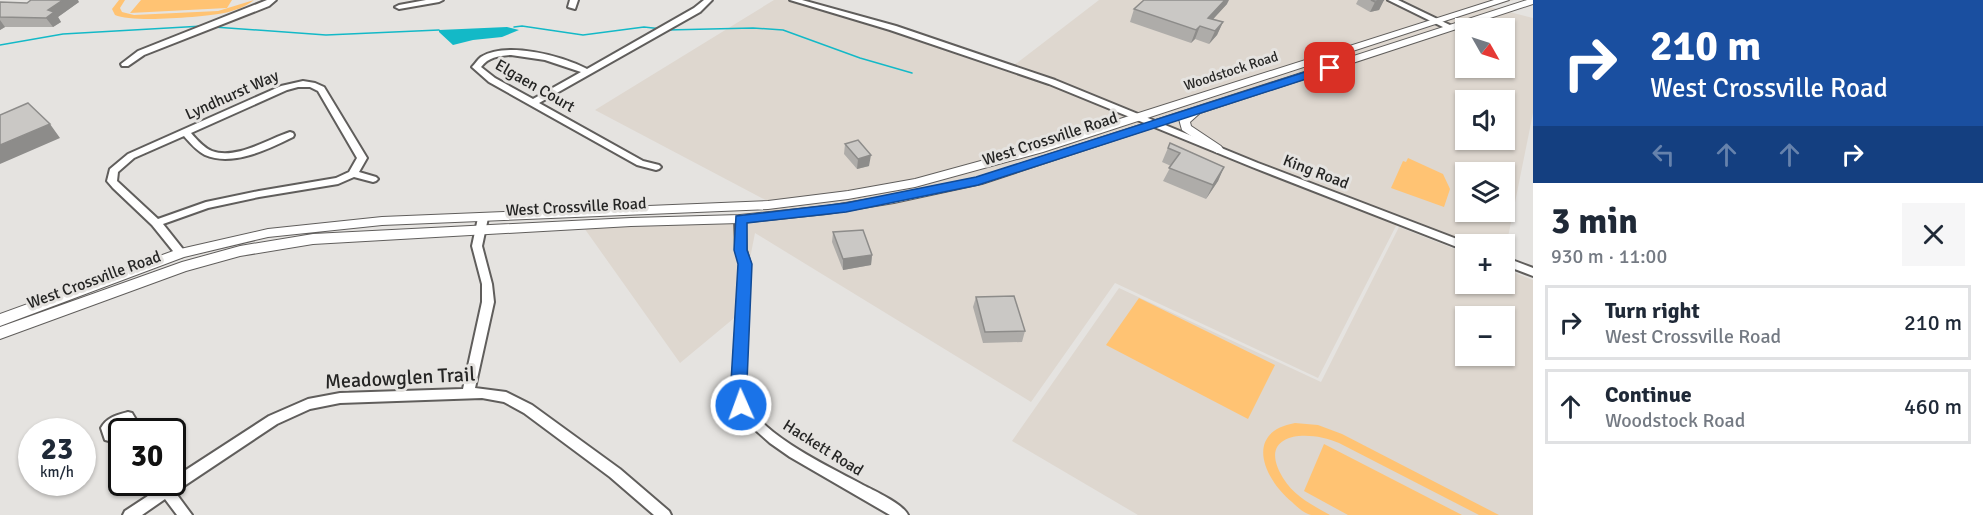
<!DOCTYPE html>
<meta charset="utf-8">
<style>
:root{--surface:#fff;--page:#f6f6f7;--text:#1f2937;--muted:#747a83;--line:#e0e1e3}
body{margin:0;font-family:Signika,sans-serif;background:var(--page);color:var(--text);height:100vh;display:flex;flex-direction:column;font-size:22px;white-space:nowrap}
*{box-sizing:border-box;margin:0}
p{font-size:20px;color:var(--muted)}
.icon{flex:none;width:33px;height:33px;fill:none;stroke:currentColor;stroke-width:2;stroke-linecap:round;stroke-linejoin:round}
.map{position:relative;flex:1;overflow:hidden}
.side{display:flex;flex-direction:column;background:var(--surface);width:450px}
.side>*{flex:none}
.banner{background:#1a4fa0;color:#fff;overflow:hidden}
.needle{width:39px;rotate:129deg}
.buttons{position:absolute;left:1455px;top:18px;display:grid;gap:12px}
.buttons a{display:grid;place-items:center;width:60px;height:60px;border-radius:0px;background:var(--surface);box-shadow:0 2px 4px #0004;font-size:30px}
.speed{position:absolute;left:18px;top:418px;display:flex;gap:12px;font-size:30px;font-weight:700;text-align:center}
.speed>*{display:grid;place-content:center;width:78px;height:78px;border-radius:50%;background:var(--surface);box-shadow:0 2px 4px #0004;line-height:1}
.speed small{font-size:15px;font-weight:400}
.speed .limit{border:3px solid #111;border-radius:9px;background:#fff;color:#111}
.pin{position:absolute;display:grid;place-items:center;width:51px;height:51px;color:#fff;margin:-26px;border-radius:12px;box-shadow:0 3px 9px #0006}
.me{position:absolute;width:66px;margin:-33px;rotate:358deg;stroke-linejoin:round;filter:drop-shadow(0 0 4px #0008)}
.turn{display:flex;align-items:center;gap:21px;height:126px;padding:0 18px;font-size:27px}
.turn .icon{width:78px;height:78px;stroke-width:2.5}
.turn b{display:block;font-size:42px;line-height:51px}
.lanes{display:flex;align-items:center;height:57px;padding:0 18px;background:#0003;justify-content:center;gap:30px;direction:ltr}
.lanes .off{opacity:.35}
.round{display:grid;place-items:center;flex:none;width:63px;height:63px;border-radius:0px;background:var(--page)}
.headline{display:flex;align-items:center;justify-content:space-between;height:102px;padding:0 18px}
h1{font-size:36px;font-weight:700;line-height:45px}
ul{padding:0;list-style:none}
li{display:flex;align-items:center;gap:18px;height:75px;margin:0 12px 9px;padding:0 6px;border:3px solid var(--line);border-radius:0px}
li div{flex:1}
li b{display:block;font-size:22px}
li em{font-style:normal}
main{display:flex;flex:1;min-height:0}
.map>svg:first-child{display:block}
</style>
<main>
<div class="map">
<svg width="1533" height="515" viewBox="0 0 1533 515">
<rect width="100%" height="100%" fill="#e5e3e0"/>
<path fill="#ded7cf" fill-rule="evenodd" d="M774,0H794L847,14L1009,69L1099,0H1514L1490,7L1533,18V113L1505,252L1504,244H1466L1465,251L1397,224L1318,378L1115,283L1031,402L755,233L739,314L680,363L582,225L734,220L777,206L595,110ZM1466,28H1504V68H1466ZM1466,100H1504V140H1466ZM1466,172H1504V212H1466Z
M1399,227L1465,253L1466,284H1504L1505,269L1533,280V515H1138L1012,441L1119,288L1321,382ZM1466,316H1504V356H1466Z"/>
<path fill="#ffc373" d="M119,0H125L120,8L122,12L134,15L218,11L254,0C245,7 234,11 224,13C204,17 132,23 115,15L112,9Z
M141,0H232L227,8L130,13Z
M1408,158L1443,174L1450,189L1444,207L1391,188L1403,161L1406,162Z
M1139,298L1275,365L1248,419L1106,345Z
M1295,423L1318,425L1342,434L1499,515H1479L1339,443C1308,429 1255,432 1283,478C1294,496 1312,505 1330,515C1324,515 1317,515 1311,515C1305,514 1297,507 1292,502C1263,478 1244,432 1295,423Z
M1324,444L1462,515H1348L1304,491Z"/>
<path fill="#13b9c7" d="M507,27L519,30L502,37L473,40L453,45L439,32V30Z"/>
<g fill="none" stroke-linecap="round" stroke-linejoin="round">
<path stroke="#13b9c7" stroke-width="1.5" d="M214,27L326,35L439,30
M514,27L522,26L583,35L644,27L662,29
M667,30L753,28L783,30L860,58L912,73
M0,45L63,34L203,26"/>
<defs>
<path id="minor" d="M267,0H276L269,6L144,55L128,66H122L121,64L138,51Z
M426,0H443L439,2L399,9L395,7L399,5Z
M570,0H578L575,9L568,7Z
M704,0H712L700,12L539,103L643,161L659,165L661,167L659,169L656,170L637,165L489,82L472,67C475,64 478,59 481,57C507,41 562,56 587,69L694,8ZM511,55L545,60L581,72L533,99L495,78L481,67C489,57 498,56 511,55Z
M790,0H802L896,26L1055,80L1258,163L1470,244H1466V249H1462L1252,167L1049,84L890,30Z
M1388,0H1398L1454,27L1447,29Z
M303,81L315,83L324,87L367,158L359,172L376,177L378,179L376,181L373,182L354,177L338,184L259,197L208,208L163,224L186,253L181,257L177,256L152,225L113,188L107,181L110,169L128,154L281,86ZM298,87H310L318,91L357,158L349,172L336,178L259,191L206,202L158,219L117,181L118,172L134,158L184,136C190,143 197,151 205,155C232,167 269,149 293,137L294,135L293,133L290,132C268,139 236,160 212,151C204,148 197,140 191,133L287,90Z
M483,215L488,218L482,246L492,284L494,302L475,388L506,392L532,405L620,469L669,511L671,515H654L610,477L524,413L504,402L482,398L340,403L310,409L277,424L175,492L192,515H177L165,499L142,515H123L125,511L157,490L153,483H172V479L269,416L308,399L340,393L463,389L482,302V284L472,246L478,218Z
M740,216L745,219L746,250L750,264C749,287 740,391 748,405C767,438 830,467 863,485C875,491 903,504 908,515H890L790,457L770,443L752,427L737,409L733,382L740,264L736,250L735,219Z
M1504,257L1533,268V276L1504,265Z
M128,412L132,413L138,423L132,432H122V440L109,441L105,440L101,428C107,417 117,415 128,412ZM124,423L120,429L114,430L120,424Z"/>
<path id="major" d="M1494,0H1509L1043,152L915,187L848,199L768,209L382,225L268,237L184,257L0,326V314L176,250L268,229L382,217L768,201L848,191L915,179L1035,146Z
M1527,0H1533V4L1200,113L1190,122L1191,126L1221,146L1223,149L1221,152L1217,153L1182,130L1179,119L982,184L894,203L827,214L740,223L631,226L313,244L240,256L186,271L0,339V327L182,262L240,246L313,234L631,218L740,215L827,206L894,195L976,178Z"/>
</defs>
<use href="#minor" stroke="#605e5c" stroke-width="4"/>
<use href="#major" stroke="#605e5c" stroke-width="2"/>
<use href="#minor" fill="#fff" fill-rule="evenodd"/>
<use href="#major" fill="#fff" fill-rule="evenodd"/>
</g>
<path fill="#aeaca9" d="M1358,0H1384L1379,10L1370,12L1356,4Z
M0,2L27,3L79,2L58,17L61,22L53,27H5L0,30Z
M1227,4L1213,19L1223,22L1217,35L1209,44L1195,39L1191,43L1130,22L1134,9Z
M1170,143L1224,167L1218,181L1206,199L1163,181L1171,166L1162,162Z
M845,144L869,166L857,169L844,154Z
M833,232L872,255L871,265L843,270L832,242Z
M976,297L1025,331L1022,342L983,343L973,307Z"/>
<path fill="#8d8c8a" d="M63,0H78L79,2L58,17L61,22L53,27L46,18L48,10Z
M1225,0H1229L1227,4L1205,28L1208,18Z
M1384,0L1379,10L1370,12L1375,2Z
M0,20L5,27L0,30Z
M1223,22L1217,35L1209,44L1215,31Z
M1200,26L1195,39L1191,43L1196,30Z
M50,124L60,138L0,164V145Z
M871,155L869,166L857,169L858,159Z
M1224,167L1218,181L1206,199L1213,185Z
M872,255L871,265L843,270V259Z"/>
<path fill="#cac8c5" stroke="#8d8c8a" stroke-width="1.5" d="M31,0H63L48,10L54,12L46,18L0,17V2L27,3Z
M1144,0H1225L1208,18L1223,22L1215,31L1200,26L1196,30L1134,9Z
M1371,0H1384L1375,2Z
M28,103L50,124L0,145V115Z
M858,140L871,155L858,159L845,144Z
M1170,143L1224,167L1213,185L1169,168L1180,153L1168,148Z
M863,230L872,255L843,259L833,232Z
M1014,296L1025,331L985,332L976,297Z"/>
<path fill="#1a73e8" stroke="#114b97" stroke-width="1.5" d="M1330,64L1334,65V70L978,185L846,212L747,223V250L752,264L747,382L749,405L746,409L741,411L735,409L731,382L738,264L734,250L736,216L846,203L976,177Z"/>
<g text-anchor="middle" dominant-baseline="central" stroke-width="6" stroke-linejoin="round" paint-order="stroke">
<g font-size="14" fill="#252524" stroke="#e5e3e0">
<text transform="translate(1231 71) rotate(-18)">Woodstock Road</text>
</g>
<g font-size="16" fill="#252524" stroke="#e5e3e0">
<text transform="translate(535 86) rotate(30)">Elgaen Court</text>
<text transform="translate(232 95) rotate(-24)">Lyndhurst Way</text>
<text transform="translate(1050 139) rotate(-18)">West Crossville Road</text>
<text transform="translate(1316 172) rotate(21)">King Road</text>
<text transform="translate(576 207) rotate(-3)">West Crossville Road</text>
<text transform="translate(94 280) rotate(-20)">West Crossville Road</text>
<text transform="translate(823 448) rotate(32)">Hackett Road</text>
</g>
<g font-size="20" fill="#252524" stroke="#e5e3e0">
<text transform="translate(400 378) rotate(-3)">Meadowglen Trail</text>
</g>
</g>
</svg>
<div class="buttons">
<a><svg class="needle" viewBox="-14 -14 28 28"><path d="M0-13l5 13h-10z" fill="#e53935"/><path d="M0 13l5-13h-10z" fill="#747a83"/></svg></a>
<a><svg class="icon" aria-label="sound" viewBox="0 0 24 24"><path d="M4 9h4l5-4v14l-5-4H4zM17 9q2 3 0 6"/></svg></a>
<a><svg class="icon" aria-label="layers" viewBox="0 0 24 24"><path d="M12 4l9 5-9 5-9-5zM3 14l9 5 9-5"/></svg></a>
<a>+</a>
<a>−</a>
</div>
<div class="speed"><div>23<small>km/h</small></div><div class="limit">30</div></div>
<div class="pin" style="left:1330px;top:68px;background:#d93025"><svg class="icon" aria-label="arrive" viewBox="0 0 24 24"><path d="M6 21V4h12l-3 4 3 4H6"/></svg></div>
<svg class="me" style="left:741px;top:405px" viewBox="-20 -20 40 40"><circle r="17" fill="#1a73e8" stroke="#fff" stroke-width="3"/><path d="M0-11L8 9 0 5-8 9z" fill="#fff"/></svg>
</div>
<section class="side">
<div class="banner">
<div class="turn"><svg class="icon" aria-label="right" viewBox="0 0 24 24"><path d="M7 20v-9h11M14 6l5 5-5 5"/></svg><div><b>210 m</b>West Crossville Road</div></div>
<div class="lanes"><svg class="icon off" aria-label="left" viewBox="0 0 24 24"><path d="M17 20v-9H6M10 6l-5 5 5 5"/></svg><svg class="icon off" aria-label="ahead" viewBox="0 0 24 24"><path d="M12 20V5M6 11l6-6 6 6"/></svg><svg class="icon off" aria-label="ahead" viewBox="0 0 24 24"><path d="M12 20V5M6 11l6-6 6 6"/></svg><svg class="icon" aria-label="right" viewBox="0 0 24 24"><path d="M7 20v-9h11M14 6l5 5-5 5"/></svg></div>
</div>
<div class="headline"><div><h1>3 min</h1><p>930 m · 11:00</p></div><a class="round"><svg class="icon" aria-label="close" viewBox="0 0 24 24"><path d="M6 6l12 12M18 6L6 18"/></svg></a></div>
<ul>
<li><svg class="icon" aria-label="right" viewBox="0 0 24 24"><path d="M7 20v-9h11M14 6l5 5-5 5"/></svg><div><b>Turn right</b><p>West Crossville Road</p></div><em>210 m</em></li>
<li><svg class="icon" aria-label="ahead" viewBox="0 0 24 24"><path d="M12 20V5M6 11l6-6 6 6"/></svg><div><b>Continue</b><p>Woodstock Road</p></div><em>460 m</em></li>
</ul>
</section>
</main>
